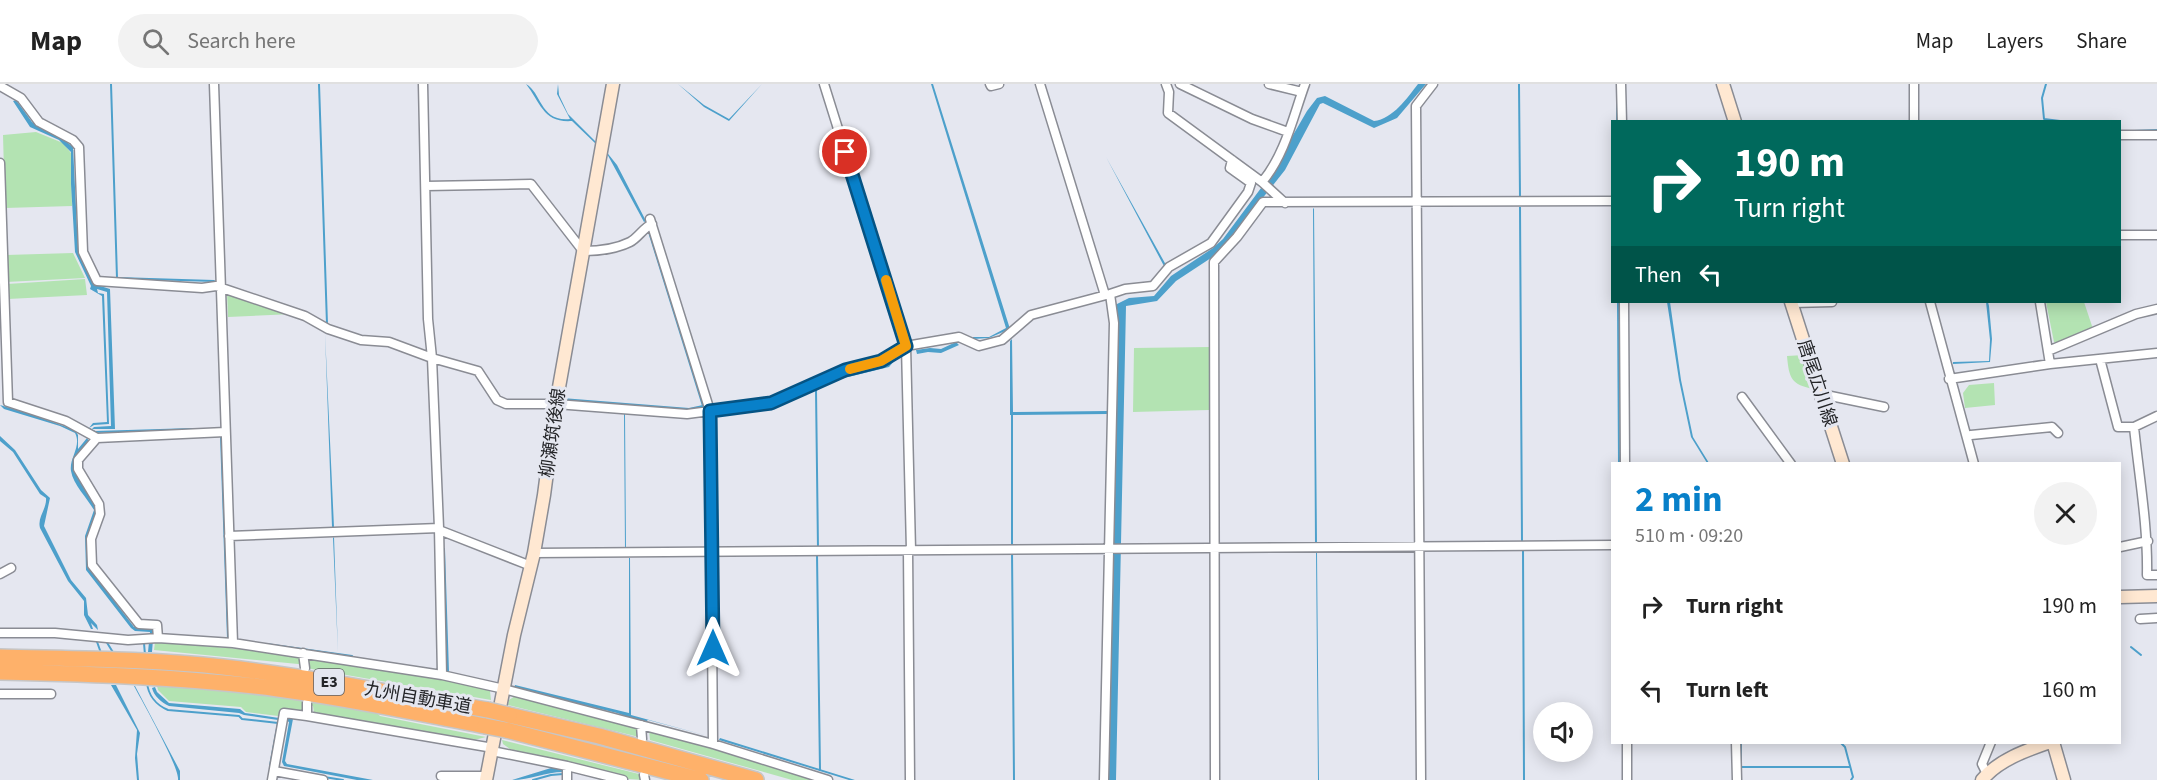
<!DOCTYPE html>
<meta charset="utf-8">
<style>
:root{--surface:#fff;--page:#f2f2f2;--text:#222;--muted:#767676;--line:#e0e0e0;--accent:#0880c9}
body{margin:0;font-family:"Source Sans 3","Noto Sans JP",sans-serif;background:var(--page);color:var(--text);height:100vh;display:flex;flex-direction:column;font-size:22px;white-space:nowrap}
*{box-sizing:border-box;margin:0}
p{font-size:20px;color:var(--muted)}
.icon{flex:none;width:33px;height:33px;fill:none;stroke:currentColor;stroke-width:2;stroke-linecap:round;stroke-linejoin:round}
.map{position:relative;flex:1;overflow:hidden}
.drawer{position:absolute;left:1611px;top:378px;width:510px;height:282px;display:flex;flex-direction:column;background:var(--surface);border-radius:0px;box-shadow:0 3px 15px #0003}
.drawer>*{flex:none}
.banner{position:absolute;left:1611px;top:36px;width:510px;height:183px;border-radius:0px;box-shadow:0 3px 15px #0003;background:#00695c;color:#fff;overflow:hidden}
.buttons{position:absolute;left:1533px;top:618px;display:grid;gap:12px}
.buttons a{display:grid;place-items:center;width:60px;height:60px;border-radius:50%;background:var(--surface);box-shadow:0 3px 15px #0003;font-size:30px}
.pin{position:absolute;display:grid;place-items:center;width:51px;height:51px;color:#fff;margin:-26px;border:3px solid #fff;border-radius:50%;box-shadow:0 2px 6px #0007}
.me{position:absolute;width:66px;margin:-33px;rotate:0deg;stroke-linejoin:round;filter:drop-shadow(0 0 4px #0008)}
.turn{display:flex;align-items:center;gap:21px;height:126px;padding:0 24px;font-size:27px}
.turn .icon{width:78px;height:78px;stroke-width:2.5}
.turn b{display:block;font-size:42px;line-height:51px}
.then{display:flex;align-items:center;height:57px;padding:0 24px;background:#0003;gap:12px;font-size:22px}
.round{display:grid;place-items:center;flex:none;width:63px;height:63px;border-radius:32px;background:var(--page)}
.summary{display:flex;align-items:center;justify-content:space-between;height:102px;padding:0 24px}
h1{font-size:36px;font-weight:700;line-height:45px;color:var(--accent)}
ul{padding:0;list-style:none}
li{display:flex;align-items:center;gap:18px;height:84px;padding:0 24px}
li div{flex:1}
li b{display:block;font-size:22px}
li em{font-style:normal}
header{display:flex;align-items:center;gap:36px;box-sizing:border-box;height:84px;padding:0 30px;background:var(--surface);border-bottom:2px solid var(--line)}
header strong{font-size:28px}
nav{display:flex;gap:33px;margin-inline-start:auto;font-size:21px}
.search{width:420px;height:54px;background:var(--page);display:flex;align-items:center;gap:15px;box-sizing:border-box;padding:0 21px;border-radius:33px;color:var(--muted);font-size:22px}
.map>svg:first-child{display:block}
</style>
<header>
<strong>Map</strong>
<div class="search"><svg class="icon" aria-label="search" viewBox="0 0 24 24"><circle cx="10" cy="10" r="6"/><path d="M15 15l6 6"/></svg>Search here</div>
<nav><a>Map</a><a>Layers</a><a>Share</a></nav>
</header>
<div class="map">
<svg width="2157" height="696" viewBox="0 0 2157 696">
<rect width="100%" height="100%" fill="#e5e7f0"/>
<path fill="#b3e3b2" d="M36,48L63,59L71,69L72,122L5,124L3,51Z
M73,169L85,194L6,198V171Z
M85,195L87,211L8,215L7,200Z
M227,208L293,230L228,233Z
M2046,218H2084L2093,245L2056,259L2054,258Z
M1209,263V326L1133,328L1134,264Z
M1804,271L1814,305C1791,301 1789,294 1787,272Z
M1994,299L1995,321L1965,324L1963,309L1969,301Z
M155,558L302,570L303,582L298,580L154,566Z
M305,571L486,603L490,607L491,616L306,584Z
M157,602L259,609L306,616L305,629L281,627L278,632L246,628L241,623L169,617L158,606Z
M515,612L638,644L639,653L508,621L509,616Z
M310,617L378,630L380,632L486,653L470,657L314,629L313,622L310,621Z
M649,646L823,696H792L650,656Z
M502,656L643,691V696L629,695L544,675L510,665L503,660Z"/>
<path fill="#4da0cb" d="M526,0C542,9 540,38 570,35L557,10L558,0L559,11L568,30L597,59V61L572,37C543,39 541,19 526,0Z
M678,0L704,21L729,35L762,0L729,37L704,23Z
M931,0H933L1010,245L989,254L973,255V253H989L1006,244Z
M1418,0H1426L1397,34L1374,44L1323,19L1320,20L1285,86L1231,154L1214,172L1176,197L1157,217L1126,222L1116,696H1107L1115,221L1129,214L1154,212L1171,192L1213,164L1223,155L1267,96L1307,27L1317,14L1325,12L1374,37C1393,35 1407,14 1418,0Z
M1518,0H1520L1521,114L1519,113Z
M16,16L32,38L59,52L73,63L78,164L94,200L110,205L115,345H92L94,343L111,342L107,208L97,205L98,209L104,210L109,340L94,341L89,344L93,339L107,338L102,212L90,205L91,202L75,168L71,100V68L59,56L30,43L13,17Z
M605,66L617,81L646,137L644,138Z
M1106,73L1166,181L1164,182Z
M1519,123H1521L1523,459H1521Z
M1314,124L1317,459L1315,460L1313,125Z
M1667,218H1670L1681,296L1693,353L1709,379H1707L1691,353L1679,296Z
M1986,218H1988L1989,222L1992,255L1990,278L1953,280V278L1989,277L1990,256Z
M325,249L334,443H332Z
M1012,255L1013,328L1107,327V330L1010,331V257Z
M956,258L959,261L941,269L928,268L917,270L916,266L930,264L941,265Z
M900,270L889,283L844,294L817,305L840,293L888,281Z
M0,321L30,330L75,346L78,351V365L87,354L89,357L74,381V386L97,424V430L88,454L89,484L134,543H154L152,568H148L150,548L135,547L131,544L86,486L85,452L94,426C87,414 73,400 71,387C69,374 82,362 75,349L60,342L4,325Z
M624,330H625L626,465H625Z
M0,352L15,366L41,406L50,414L44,442L71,496L86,514L88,531L97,541L98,546L91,539L93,545H91L84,531V517L68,497L40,444C37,433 47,425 46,414L40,410L13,368L0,357Z
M334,453L338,569L333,454Z
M1524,465L1525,696H1523L1522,466Z
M1316,468H1317L1319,696H1318Z
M629,474H630L631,631L708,652L648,636L644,639L617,629L514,604L515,601L629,629Z
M111,601H116L140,649L137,670L139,696H137L135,674L137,646Z
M134,602H135L180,687V696H178C180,684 142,617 134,602Z
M155,603L157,608L169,619L240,625L245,629L279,634L278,636L244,631L239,629L169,622C161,618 154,612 152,604Z
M288,634L293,635L285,677L287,680L373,696H357L284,682L282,678L289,638L287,637Z
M720,654L855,696H849L719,656Z
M551,684H563V688C546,688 530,696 512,696Z"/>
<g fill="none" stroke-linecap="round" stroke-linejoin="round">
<path stroke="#4da0cb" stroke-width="2" d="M111,0L117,194L214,197
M319,0L327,240
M2046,0L2042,14L2044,35L2068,38
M1617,6V38
M2134,47L2157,46
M1618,218L1619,380
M562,315L689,325L703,322L649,148
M89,345L95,348L193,345
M221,352L228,554H231
M1012,462V330
M444,465L448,588
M818,465L816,306L819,304
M1012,468L1014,696
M817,471L820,686
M96,555L101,569
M106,557L114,570
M144,559L145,571
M266,560L352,572
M2131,563L2141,571
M147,598C148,611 156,621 168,626L239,632L242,635L278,639L270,682
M1741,658V683H1850
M1840,658L1845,663L1853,693L1851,696
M324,693L343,696
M533,696L551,691L563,690"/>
<defs>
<path id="street" d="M214,0L233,559
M423,0L428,235L432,274L439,444L442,591
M824,0L906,262L911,466
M990,0L991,2L999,0
M1040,0L1105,211
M1166,0L1169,8L1168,29L1262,98L1285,119
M1180,0L1252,35L1288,48
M1269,0L1302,8
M1621,0L1622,38
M0,2L21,14L39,38L73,56L79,63L83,168L97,197L202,204L216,202L305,232L328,245L361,256L389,258L432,274L478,287L497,316L506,320H556L687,330L710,327L771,319L845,286L881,277L906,262L959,253L979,262L1002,256L1031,231L1110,210
M1914,38V0
M2120,51H2157
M0,79L8,318L66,337L97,354L225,348
M1262,98C1285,71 1293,33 1305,0
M426,102L531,100L583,167C598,167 616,165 630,158C638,154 643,144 652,140
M650,135L710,327L713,660
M2120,151H2157
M1624,218L1625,380
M1930,218L1974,380
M2040,218L2050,280
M1792,219L1832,218
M2048,267L2136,230L2157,225
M2100,275L2118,343H2134C2139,392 2148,442 2147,491H2157
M1949,295L2050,280L2157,269
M1821,310L1884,323
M1742,313L1791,380
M2134,343L2157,332
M1971,351L2052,343L2058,349
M97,354L78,376V385L99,420L100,430L91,455L92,481L139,540L157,541L158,554
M439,446L531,482
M229,452L439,444
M2120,463L2148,457
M908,466L910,696
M534,469L1612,461
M0,490L11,484
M2140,535L2157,534
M0,549H55L128,556L158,554L233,559L442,591L504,605L713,660L828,696
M303,569L305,584
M0,610H51
M307,632L493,664
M641,641L642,655
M1627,658V696
M1736,658L1737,696
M492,667L567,682L623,696
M567,682V696
M274,687L323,696
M1987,690L1982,680L1991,658
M644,691L645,696
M441,692H487
M272,696L284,629L307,632V619
M1104,696L1114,239L1110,210L1125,205L1153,202L1169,183L1211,159L1248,108L1251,99L1230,84L1232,76
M1215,696L1214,178L1237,153L1263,118L1612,117
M1421,696L1416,22L1433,0"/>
<path id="secondary" d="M1723,0L1735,38
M1791,218L1843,380
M2120,513L2157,512
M2053,658L2064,696
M486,696L514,551L534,469L544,411L556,320L613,0
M1982,696C1998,676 2027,666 2050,658"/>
<path id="highway" d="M0,573C74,575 149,575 223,583C312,593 400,611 488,626
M0,588C93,590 186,593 278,605C348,614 417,629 485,642
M509,631L599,652L756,696
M506,646L701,696"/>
</defs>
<use href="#street" stroke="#8a8c94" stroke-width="11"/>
<use href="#secondary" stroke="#8a8c94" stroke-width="15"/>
<use href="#highway" stroke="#c6c6c7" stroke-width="18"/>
<use href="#street" stroke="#fff" stroke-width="8"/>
<use href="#secondary" stroke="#ffe8d2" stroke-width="12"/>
<use href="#highway" stroke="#feb16a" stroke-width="15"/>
<defs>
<path id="highway-bridge" d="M488,626L509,631
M485,642L506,646"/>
</defs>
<use href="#highway-bridge" stroke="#c6c6c7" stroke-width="18" stroke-linecap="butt"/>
<use href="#highway-bridge" stroke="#feb16a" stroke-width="15"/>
</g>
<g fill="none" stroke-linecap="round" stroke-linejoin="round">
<defs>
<path id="route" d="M713,564L710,327L771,319L845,286L881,277L906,262L845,68"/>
</defs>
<use href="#route" stroke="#055383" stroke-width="15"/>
<use href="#route" stroke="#0880c9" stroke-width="10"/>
<path stroke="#f59e0b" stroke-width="10" d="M850,285L881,277L906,262L886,196"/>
</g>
<g text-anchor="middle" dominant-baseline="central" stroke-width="6" stroke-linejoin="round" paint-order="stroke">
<rect fill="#e5e7f0" stroke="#5e5f64" stroke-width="1.5" x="314" y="585" width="30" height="26" rx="4.5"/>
<g font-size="16" font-weight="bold" fill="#242528">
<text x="329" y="598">E3</text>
</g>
<g font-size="18" fill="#242528" stroke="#e5e7f0">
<text transform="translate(1817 299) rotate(72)">唐尾広川線</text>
<text transform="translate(553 349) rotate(-82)">柳瀬筑後線</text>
<text transform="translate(418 614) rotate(10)">九州自動車道</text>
</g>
</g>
</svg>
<div class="buttons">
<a><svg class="icon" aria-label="sound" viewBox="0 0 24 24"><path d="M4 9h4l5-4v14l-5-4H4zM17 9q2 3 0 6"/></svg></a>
</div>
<div class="pin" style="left:845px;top:68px;background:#d93025"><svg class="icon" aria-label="arrive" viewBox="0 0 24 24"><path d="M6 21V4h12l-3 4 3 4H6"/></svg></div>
<svg class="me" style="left:713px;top:564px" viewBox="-20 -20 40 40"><path d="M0-17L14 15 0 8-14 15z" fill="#0880c9" stroke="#fff" stroke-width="4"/></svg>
<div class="banner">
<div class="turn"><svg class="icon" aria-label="right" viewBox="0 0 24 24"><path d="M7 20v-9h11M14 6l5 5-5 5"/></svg><div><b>190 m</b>Turn right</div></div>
<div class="then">Then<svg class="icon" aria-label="left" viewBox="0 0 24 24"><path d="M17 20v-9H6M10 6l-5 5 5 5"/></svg></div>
</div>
<section class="drawer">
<div class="summary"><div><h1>2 min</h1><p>510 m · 09:20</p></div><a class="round"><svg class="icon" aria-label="close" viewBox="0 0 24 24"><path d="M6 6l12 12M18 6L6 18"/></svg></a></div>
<ul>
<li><svg class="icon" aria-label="right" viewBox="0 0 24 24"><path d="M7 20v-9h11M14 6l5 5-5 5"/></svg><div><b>Turn right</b></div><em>190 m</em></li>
<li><svg class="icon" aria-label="left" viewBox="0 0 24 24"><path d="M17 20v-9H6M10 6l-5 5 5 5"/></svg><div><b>Turn left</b></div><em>160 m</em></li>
</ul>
</section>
</div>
